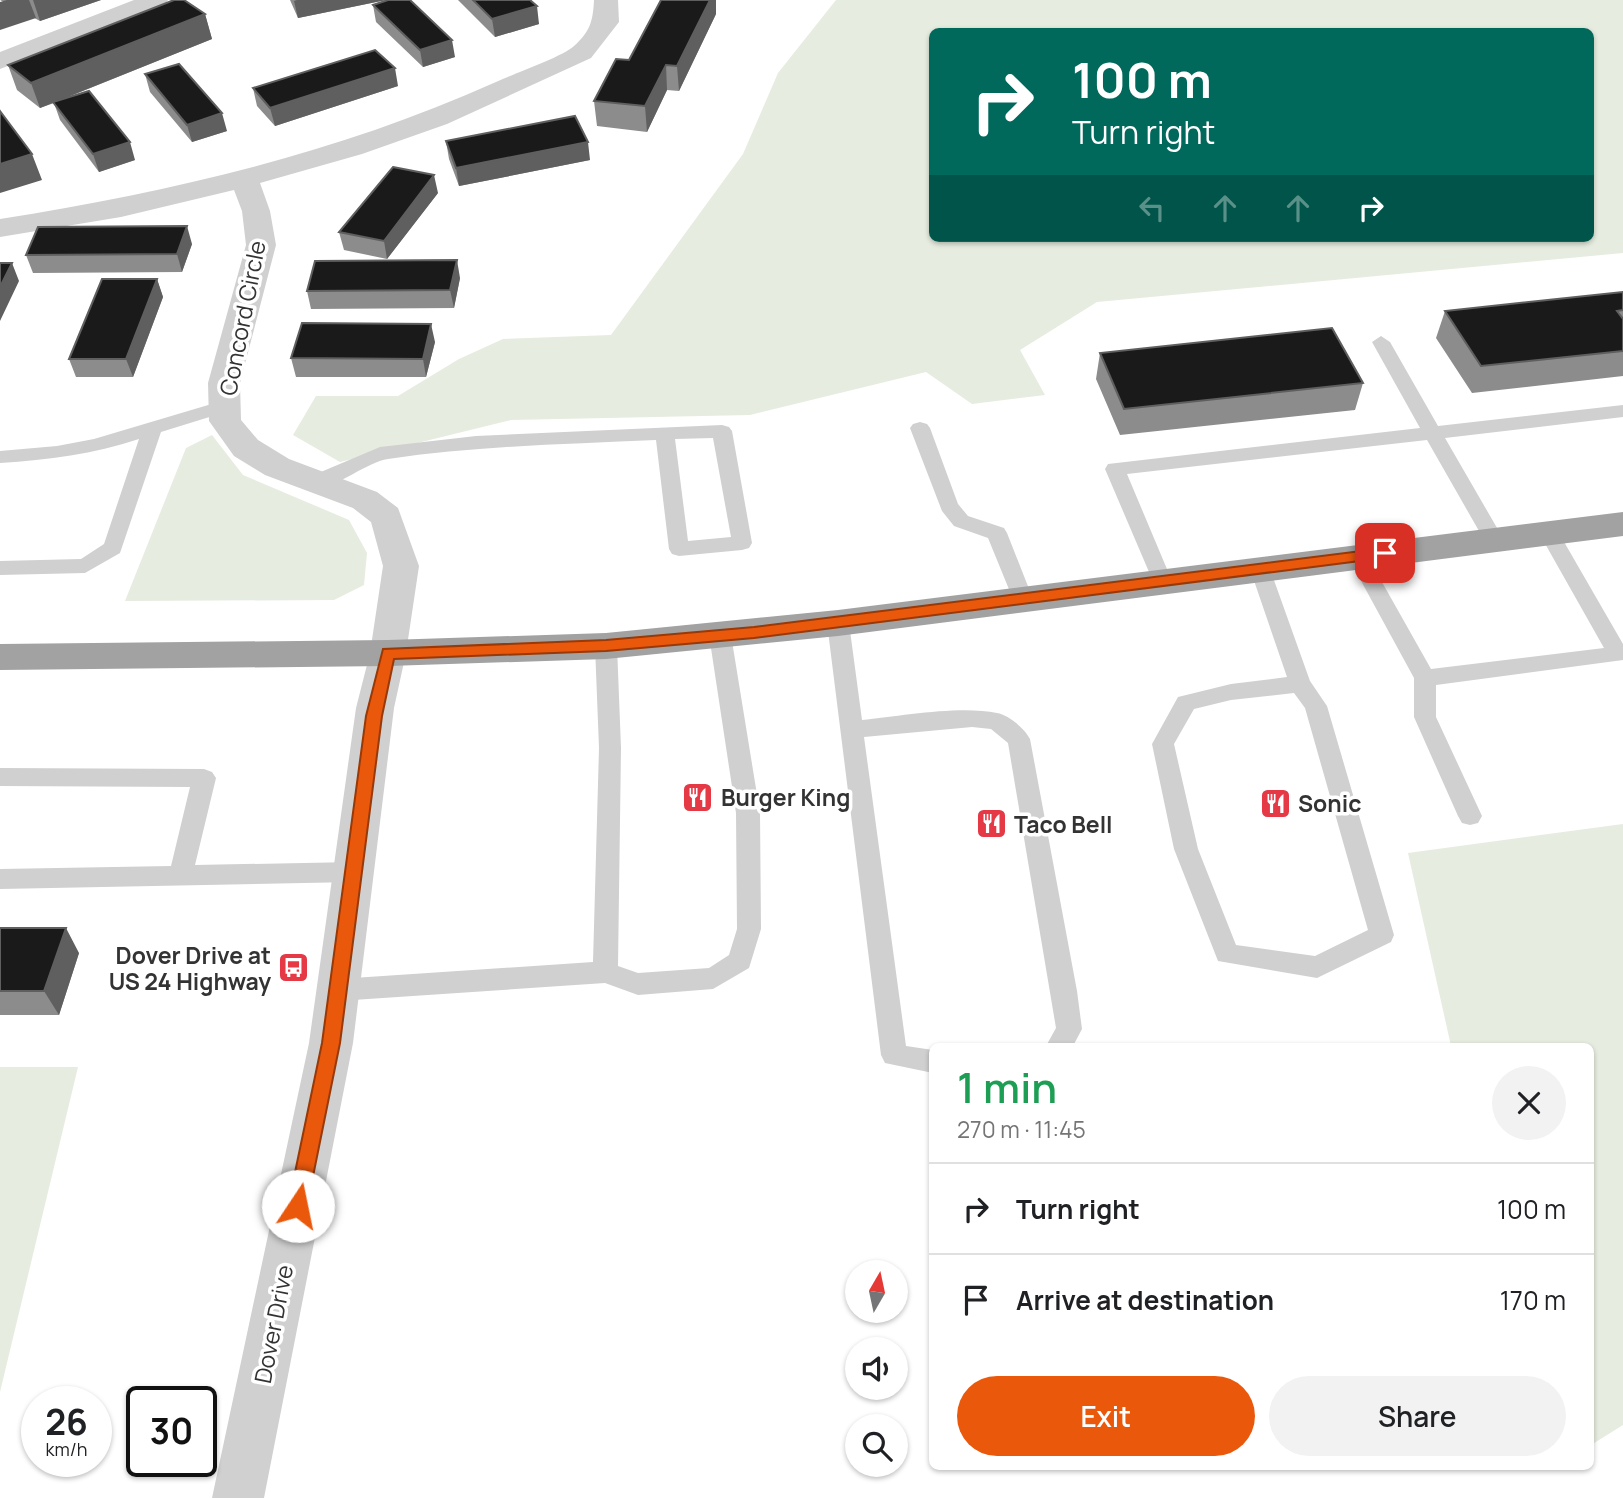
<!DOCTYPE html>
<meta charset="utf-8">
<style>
:root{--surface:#fff;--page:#f2f2f2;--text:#202124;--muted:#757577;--line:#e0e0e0;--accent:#ea580c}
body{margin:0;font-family:Manrope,sans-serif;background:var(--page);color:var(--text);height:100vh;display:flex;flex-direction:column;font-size:26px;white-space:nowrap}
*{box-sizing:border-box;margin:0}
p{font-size:23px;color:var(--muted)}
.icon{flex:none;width:38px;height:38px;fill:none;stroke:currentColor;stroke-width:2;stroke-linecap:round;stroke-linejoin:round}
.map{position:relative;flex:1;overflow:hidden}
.side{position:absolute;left:929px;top:1043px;width:665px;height:427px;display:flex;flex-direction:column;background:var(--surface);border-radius:10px;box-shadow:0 2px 5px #0004}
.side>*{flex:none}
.hud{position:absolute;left:929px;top:28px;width:665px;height:214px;border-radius:10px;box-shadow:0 2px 5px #0004;background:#00695c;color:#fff;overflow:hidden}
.needle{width:46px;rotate:9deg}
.tools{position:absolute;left:845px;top:1260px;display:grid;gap:14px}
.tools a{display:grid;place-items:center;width:63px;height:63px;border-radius:50%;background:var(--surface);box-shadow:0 2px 5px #0004;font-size:35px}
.speed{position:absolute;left:21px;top:1386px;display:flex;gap:14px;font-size:35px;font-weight:700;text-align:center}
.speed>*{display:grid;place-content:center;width:91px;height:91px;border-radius:50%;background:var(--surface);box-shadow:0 2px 5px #0004;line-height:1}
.speed small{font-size:18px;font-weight:400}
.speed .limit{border:4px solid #111;border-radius:10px;background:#fff;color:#111}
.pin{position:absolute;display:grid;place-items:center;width:60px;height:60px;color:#fff;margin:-30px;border-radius:14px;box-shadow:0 4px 10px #0006}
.me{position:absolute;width:77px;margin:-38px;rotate:11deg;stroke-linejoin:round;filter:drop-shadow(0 0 5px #0008)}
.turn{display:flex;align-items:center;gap:24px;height:147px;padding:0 28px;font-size:32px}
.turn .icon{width:91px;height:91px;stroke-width:2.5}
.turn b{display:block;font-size:49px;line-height:60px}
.lanes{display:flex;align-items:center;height:66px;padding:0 28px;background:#0003;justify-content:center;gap:35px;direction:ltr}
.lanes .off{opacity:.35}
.round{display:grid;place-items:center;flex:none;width:74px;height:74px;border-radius:37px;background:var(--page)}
.head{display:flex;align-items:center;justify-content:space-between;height:119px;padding:0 28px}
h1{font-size:42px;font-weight:600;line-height:52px;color:#1e9e55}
.button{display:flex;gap:14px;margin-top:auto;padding:14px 28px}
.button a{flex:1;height:80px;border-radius:42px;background:var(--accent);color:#fff;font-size:28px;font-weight:600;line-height:80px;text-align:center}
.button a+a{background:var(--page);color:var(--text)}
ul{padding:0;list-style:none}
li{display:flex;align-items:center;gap:21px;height:91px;padding:0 28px;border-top:2px solid var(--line)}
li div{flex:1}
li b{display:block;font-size:26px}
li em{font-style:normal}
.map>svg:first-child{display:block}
</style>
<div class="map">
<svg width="1623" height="1498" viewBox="0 0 1623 1498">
<rect width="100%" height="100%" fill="#fff"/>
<path fill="#e6ecdf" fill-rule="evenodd" d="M836,0H1623V253L1097,302L1020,350L1045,395L972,404L926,372L750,415L511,420L340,462L293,435L316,396H398L459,359L503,339L611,335L743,154L778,73ZM933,32H1591V238H933Z
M212,435L243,475L349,520L367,553L364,585L334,600L125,601L186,448Z
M1623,824V1425L1591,1445V1046H1451L1408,853Z
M0,1067H78L0,1392Z"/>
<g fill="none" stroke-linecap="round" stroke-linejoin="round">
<path fill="#d0d0d0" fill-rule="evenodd" d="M1381,336L1390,342L1438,426L1623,405V417L1445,438L1504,540L1501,545H1487L1427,440L1127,474L1172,581L1169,586L1162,588L1155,586L1105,469L1108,464L1420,428L1372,342Z
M225,400L232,402L235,406L232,410L161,432L120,553L85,573L0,575V561L81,559L104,544L139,439C93,454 49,460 0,463V451L57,446L94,439Z
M920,422L927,424L930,428L958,504L968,516L1004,528L1007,533L1033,599L1029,604L1022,607L1015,604L988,538L954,526L942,511L910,428L913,424Z
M722,425L729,427L732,431L752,543L749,548L742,550L679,556L672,554L669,549L656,440C567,444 477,446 388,459C365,462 332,493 309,487L306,482L309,477L380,447L476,436ZM713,438L731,537L688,541L675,439Z
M1549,526L1556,528L1623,644V660L1436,685V717L1482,816L1478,823L1470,825L1462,823L1458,816L1414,717V678L1348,557L1351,552L1358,550L1365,552L1431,669L1604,648L1539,533L1542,528Z
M1260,562L1267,564L1270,569L1310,681L1327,706L1394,935L1391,942L1317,978L1218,961L1174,849L1152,744L1178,697L1231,684L1287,677L1250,569L1253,564ZM1294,693L1305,708L1368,930L1315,956L1236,945L1198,849L1174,744L1194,709L1231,700Z
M838,615L846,618L849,623L862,720C900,716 961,705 997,713C1009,715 1025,729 1030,739L1077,991L1082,1029L1073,1046H1046L1056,1028L1008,743L991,729L972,727L864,737L906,1046L933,1050V1073L885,1063L881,1055L827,623L830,618Z
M720,627L728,629L731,635L760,813L761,929L749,968L713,989L638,995L605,983L338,1001L329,998L325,990L329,982L338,979L593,962L599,748L595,646L598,640L606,638L614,640L617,646L621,748L618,966L638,973L709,968L729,955L737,929L736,813L709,635L712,629Z
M0,768L204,769L212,772L216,778L195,865L354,862L363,865L366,872L363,879L354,882L0,889V869L171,866L190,787L0,786Z"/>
<path fill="#d0d0d0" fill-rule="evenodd" d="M134,0H168L165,5L0,69V52Z
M594,0H618L619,22L591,58L447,124L362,154L260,183L270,211L276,245L240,383L241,420L258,440L289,459L377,492L398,508L419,566L406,653L394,708L353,1043L264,1498H212L309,1043L356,708L370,653L383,566L371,522L353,508L265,475L234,456L209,421L208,383L246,245L242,211L234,190L121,217L0,237V219C174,191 335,154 496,82C513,74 562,57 574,46C590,32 593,21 594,0Z"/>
<path fill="#a2a2a2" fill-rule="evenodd" d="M1623,512V536L838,636L606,659L388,666L0,670V644L388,640L606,633L838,610Z"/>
</g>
<path fill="#8c8c8c" d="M0,0H101L40,21Z
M290,0H386L298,18Z
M458,0H530L539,24L495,37Z
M373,5L455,57L423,67L376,22Z
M205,14L212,39L63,99L135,160L99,172L60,120L54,103L40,108L17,90L8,65Z
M716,14L679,91L667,90L647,132L597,126L594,101L629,60Z
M145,74L227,131L192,142L150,92Z
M398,86L275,126L257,106L253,88Z
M446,141L590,160L459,186L449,159Z
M438,193L387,259L344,250L339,232Z
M192,244L182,272L33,273L26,255Z
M460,278L454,308L311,309L307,291Z
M157,279L163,297L133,377H76L69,359Z
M1623,292V376L1472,393L1436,338L1445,311Z
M435,342L426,377H296L291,358Z
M1100,353L1363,383L1355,410L1120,435L1096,379Z
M0,928L79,953L59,1015H0Z"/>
<path fill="#5f5f5f" d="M7,0H29L36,18L0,30V2Z
M33,0H101L40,21Z
M297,0H386L298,18L294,1Z
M710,0H716V14L679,91L677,66Z
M537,6L539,24L495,37L492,19Z
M205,14L212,39L40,108L31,83Z
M452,40L455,57L423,67L420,50Z
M666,65L667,90L647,132L645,106Z
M395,68L398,86L275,126L270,108Z
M222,113L227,131L192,142L187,125Z
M130,142L135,160L99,172L93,154Z
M588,142L590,160L459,186L456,168Z
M32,154L42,180L0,193V164Z
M434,175L438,193L387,259L384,241Z
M187,226L192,244L182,272L177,254Z
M457,260L460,278L454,308L450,290Z
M12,263L19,281L0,321V287Z
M157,279L163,297L133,377L126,359Z
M431,324L435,342L426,377L423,359Z
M66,928L79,953L59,1015L44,991Z"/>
<path fill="#1a1a1a" stroke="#5f5f5f" stroke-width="2" d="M174,0H184L205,14L31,83L8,65Z
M388,0H410L452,40L420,50L373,5Z
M473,0H530L537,6L492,19Z
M661,0H710L677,66L666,65L645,106L594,101L616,59L629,60Z
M375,50L395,68L270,108L253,88Z
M179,64L222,113L187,125L145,74Z
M89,91L130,142L93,154L53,102Z
M0,111L32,154L0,164Z
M575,116L588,142L456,168L446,141Z
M393,167L434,175L384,241L339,232Z
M187,226L177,254L26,255L38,227Z
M457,260L450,290L307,291L315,261Z
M0,263H12L0,287Z
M102,279H157L126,359H69Z
M1623,292V310L1617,311L1623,319V351L1481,366L1445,311Z
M302,323L431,324L423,359L291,358Z
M1332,328L1363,383L1124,409L1100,353Z
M0,928H66L44,991H0Z"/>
<path fill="#ea580c" stroke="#983908" stroke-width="2" d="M1385,548L1391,550L1393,553L1391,557L754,638L606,651L394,659L382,716L340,1043L307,1206L304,1213L298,1215L291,1213L288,1206L322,1043L366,716L383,649L606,640L754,627Z"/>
<defs>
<symbol id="restaurant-square" viewBox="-11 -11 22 22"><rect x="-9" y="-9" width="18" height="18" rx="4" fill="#e63946" stroke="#fff"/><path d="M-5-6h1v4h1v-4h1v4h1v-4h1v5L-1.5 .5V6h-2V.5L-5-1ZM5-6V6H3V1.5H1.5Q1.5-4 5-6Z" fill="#fff"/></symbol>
<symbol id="bus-square" viewBox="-11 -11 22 22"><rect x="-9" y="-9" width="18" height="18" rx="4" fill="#e63946" stroke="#fff"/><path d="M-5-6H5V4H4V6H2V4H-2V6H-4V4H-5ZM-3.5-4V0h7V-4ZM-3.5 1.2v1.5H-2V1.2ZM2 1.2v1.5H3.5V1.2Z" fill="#fff"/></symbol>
</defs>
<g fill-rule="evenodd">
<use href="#restaurant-square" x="680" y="780" width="35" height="35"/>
<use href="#restaurant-square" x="1258" y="786" width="35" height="35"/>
<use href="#restaurant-square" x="974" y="806" width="35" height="35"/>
<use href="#bus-square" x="276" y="950" width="35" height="35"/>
</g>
<g text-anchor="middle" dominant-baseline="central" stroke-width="7" stroke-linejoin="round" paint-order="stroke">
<g font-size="23" fill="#333" stroke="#fff">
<text transform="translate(242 318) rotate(-79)">Concord Circle</text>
<text transform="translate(273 1324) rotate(-79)">Dover Drive</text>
</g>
<g font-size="23" font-weight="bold" fill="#333" stroke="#fff" text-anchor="start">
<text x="721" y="797">Burger King</text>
<text x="1298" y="803">Sonic</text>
<text x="1014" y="824">Taco Bell</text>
<text x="271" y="955" text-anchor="end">Dover Drive at<tspan x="271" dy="26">US 24 Highway</tspan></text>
</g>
</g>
</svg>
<div class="tools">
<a><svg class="needle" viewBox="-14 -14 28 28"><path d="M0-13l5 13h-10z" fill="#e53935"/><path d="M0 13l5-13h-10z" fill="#757577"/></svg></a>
<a><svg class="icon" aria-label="sound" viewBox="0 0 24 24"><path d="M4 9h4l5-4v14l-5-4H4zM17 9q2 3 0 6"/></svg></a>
<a><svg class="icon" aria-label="search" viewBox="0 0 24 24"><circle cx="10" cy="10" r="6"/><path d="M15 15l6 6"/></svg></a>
</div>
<div class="speed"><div>26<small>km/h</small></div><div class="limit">30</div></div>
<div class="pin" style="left:1385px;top:553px;background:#d93025"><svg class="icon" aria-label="arrive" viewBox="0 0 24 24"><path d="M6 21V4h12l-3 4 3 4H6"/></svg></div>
<svg class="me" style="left:298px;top:1206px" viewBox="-20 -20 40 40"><circle r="19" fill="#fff"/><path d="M0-13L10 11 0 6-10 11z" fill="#ea580c"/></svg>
<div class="hud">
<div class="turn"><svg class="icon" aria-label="right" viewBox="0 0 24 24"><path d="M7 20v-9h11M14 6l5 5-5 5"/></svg><div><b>100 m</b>Turn right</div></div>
<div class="lanes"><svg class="icon off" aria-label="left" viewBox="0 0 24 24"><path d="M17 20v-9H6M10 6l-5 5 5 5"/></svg><svg class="icon off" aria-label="ahead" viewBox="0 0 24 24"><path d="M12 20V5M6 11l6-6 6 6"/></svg><svg class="icon off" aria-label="ahead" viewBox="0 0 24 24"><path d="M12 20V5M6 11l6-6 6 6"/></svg><svg class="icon" aria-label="right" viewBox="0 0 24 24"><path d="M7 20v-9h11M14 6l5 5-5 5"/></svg></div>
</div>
<section class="side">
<div class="head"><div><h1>1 min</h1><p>270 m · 11:45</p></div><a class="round"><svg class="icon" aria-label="close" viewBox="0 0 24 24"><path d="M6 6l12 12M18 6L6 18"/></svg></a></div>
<ul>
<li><svg class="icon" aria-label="right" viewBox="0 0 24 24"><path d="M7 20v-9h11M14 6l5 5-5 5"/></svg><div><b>Turn right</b></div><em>100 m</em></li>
<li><svg class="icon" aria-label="arrive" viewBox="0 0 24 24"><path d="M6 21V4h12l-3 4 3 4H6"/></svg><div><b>Arrive at destination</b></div><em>170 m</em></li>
</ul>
<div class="button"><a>Exit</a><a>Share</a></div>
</section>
</div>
